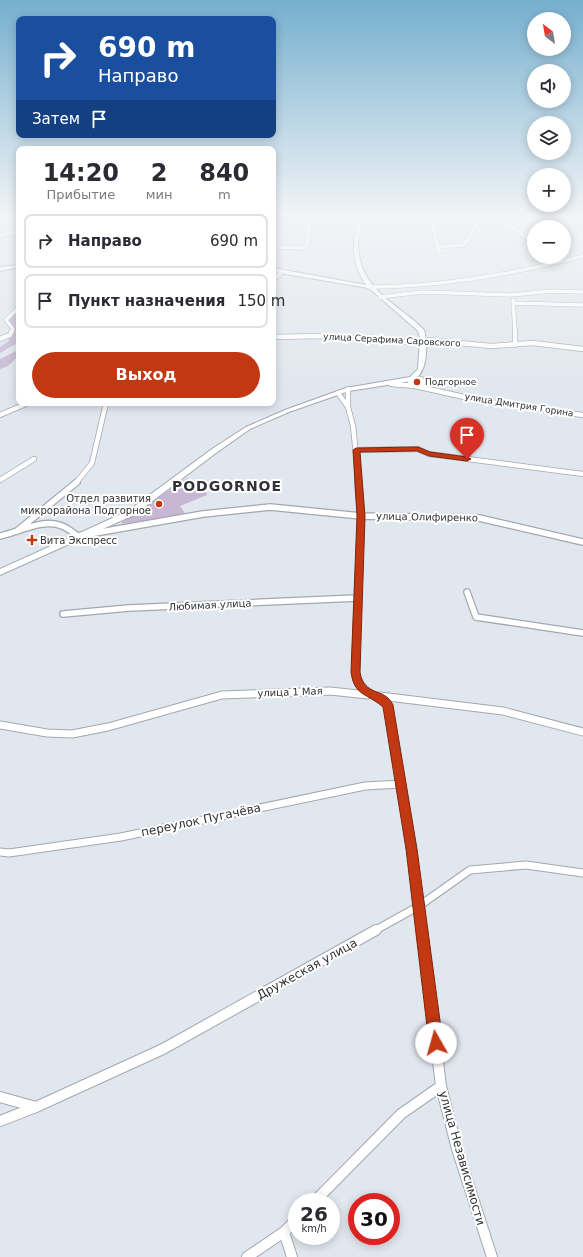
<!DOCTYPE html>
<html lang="ru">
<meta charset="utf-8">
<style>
:root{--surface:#fff;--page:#f7f7f7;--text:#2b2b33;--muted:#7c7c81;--line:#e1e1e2;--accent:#c23813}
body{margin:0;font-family:"DejaVu Sans",sans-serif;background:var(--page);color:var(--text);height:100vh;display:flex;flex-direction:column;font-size:15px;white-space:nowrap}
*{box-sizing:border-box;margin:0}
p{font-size:13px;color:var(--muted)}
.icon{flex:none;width:22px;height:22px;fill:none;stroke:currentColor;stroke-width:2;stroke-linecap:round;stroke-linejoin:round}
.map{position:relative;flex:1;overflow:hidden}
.sheet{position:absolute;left:16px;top:146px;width:260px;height:260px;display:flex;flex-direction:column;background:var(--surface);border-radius:8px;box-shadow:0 2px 10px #0003}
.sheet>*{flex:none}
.guide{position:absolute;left:16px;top:16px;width:260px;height:122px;border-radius:8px;box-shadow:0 2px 10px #0003;background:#1a4fa0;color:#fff;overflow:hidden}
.needle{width:26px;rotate:329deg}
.controls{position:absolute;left:527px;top:12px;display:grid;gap:8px}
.controls a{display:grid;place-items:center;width:44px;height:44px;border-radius:50%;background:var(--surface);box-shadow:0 2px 10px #0003;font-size:20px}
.speed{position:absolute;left:288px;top:1193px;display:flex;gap:8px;font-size:20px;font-weight:700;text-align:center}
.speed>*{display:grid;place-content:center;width:52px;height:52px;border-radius:50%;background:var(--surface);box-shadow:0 2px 10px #0003;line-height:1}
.speed small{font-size:10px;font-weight:400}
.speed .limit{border:6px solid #d22;background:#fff;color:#111}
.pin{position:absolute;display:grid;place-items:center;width:34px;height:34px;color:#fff;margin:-41px -17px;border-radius:50% 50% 50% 0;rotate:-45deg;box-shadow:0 0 4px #0007}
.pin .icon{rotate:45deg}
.me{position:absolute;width:44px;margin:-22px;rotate:353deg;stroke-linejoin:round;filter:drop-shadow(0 0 3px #0008)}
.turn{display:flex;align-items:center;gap:14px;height:84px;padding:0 16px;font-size:18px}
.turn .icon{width:52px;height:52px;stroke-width:2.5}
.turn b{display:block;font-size:28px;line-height:34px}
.then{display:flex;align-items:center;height:38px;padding:0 16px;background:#0003;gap:8px;font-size:15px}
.eta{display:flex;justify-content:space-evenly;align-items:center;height:68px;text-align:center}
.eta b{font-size:24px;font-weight:700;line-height:28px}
.action{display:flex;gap:8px;margin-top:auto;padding:8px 16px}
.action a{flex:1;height:46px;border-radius:24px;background:var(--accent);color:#fff;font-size:16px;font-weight:700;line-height:46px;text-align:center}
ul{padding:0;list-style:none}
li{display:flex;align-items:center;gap:12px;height:54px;margin:0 8px 6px;padding:0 8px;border:2px solid var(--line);border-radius:8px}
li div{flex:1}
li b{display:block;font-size:15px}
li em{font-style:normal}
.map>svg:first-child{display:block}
</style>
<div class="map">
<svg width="583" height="1257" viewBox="0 0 583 1257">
<rect width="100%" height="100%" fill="#e1e7ee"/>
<path fill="#c7b7d4" d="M17,313L19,315V342L0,353V347L9,341L8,338L15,332L13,326L8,319Z
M16,351L19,355L8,366L0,369V359Z
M187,478L205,489L207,495L180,506L186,515L122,524V522Z"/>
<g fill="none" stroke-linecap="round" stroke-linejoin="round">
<defs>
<path id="street-far4" d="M430,215L439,252
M487,215L520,232L529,240
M557,215L583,225
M567,218L583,216
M0,235L19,231
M273,247L306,248L311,215
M438,247L464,245L483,215
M273,280L283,271
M368,287C439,287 514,274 583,256
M380,297L422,292L511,295L552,291L583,292
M513,300L515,332
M514,303L583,305
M11,332L13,329L6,320L19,307"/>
<path id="street-far3" d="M515,331V345
M273,337L322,336L418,343L428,340L491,346L533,343L583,349
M0,339L10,335L12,331
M412,379H421L424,384C419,387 414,387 410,383Z
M391,384L415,386L482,401L583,415
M348,389V407L353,426L359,483
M338,393L348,407
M0,415L28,403
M356,450L418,449L429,454L583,474
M0,480L34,459
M76,483L92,463L106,403"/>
<path id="street-far2" d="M17,531L77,482
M0,536C19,532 43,518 62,526C68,528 73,533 78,536L203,514L270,507L361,516L479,518L583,542
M467,592L476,617L583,633
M63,614L129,608L357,598
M357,679L355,662L361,516L358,482"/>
<path id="street-far1" d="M357,678C361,692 378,696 388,705L412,849L422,931
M380,696L503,711L583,732
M0,725L47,733L72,734L108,727L222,695L330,691L368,695
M0,852L9,853L121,837L365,786L401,784
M374,931L419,906L470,870L526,865L583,873"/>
<path id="street" d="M422,930L441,1086L457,1149L492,1257
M0,1097L36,1107L163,1049L376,930
M0,1121L36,1107
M314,1202L401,1114L441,1086
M284,1232L292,1257
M247,1257L284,1232L297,1219"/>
<path id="secondary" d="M363,215H367C359,230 356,243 360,260C369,295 401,306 424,330C428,345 428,374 412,381L349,391L289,412L250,429L216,453L134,515L0,575V569L128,511L212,449L246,427L285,410L346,388L410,377L418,369L420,338L418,331L369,288L273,272V268L366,285C351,263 350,238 363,215Z
M19,265V267L0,271V267Z"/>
</defs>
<use href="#street-far4" stroke="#a3a8af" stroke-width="4.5"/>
<use href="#street-far3" stroke="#a3a8af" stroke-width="6"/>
<use href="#street-far2" stroke="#a3a8af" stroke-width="8"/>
<use href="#street-far1" stroke="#a3a8af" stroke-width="9"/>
<use href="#street" stroke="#a3a8af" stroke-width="12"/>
<use href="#secondary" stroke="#a3a8af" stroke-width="2"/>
<use href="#street-far4" stroke="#fff" stroke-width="3.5"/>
<use href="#street-far3" stroke="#fff" stroke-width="4.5"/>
<use href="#street-far2" stroke="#fff" stroke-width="5.5"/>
<use href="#street-far1" stroke="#fff" stroke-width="7"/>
<use href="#street" stroke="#fff" stroke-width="10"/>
<use href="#secondary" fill="#fff" fill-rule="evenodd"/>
</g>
<linearGradient id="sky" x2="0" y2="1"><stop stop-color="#75afce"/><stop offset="0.55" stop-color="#f2f4f7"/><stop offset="1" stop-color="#f2f4f7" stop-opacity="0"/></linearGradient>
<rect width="583" height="391" fill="url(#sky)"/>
<path fill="#c23813" stroke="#7e240c" d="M418,447L430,452L467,457L471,459L467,461L429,456L417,451L360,452L365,516L360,672C364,698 384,686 393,705L417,849L443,1043L441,1048L436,1050L431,1048L429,1043L406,849L383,707C367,693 354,696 351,672L357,516L353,450L356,448Z"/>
<g fill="#c23813" stroke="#fff" stroke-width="1.5">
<circle cx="417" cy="382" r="4"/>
<circle cx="159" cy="504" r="4"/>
<path d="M30 534h4v4h4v4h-4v4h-4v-4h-4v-4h4z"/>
</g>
<g text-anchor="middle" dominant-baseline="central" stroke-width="4" stroke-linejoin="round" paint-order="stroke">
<g font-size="9" fill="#303235" stroke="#fff">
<text transform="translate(392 340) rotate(3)">улица Серафима Саровского</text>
<text transform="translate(519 405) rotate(9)">улица Дмитрия Горина</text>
</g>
<g font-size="9" fill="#303235" stroke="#fff" text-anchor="start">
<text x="425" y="382">Подгорное</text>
</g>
<g font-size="10" fill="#303235" stroke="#fff" text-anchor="end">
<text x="151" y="498">Отдел развития<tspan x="151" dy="12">микрорайона Подгорное</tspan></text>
<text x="40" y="540" text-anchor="start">Вита Экспресс</text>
</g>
<g font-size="10" fill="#303235" stroke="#fff">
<text transform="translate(427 517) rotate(1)">улица Олифиренко</text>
<text transform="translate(210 605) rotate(-3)">Любимая улица</text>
<text transform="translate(290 692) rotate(-2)">улица 1 Мая</text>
</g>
<g font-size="12" fill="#303235" stroke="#fff">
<text transform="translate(201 820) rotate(-12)">переулок Пугачёва</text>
<text transform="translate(307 969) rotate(-29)">Дружеская улица</text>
<text transform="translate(462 1158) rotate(74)">улица Независимости</text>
</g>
<g font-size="14" font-weight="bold" letter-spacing="1" fill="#303235" stroke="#fff">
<text x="227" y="486">PODGORNOE</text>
</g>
</g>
</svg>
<div class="controls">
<a><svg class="needle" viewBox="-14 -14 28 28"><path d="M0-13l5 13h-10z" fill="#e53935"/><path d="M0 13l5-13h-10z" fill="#7c7c81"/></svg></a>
<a><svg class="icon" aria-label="sound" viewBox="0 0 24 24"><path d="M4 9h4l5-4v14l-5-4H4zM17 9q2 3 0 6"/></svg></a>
<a><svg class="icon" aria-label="layers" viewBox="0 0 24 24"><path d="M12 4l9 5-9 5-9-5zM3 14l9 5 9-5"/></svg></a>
<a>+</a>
<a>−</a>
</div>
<div class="speed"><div>26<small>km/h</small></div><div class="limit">30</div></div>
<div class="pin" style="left:467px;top:459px;background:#d93025"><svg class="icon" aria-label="arrive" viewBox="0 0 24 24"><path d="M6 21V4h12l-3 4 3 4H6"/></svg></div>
<svg class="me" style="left:436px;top:1043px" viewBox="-20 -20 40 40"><circle r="19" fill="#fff"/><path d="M0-13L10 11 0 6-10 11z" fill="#c23813"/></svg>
<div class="guide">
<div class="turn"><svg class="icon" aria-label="right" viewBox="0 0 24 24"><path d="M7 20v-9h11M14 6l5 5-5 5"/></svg><div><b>690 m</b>Направо</div></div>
<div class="then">Затем<svg class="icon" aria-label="arrive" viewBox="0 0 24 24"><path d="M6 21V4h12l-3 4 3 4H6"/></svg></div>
</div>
<section class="sheet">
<div class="eta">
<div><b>14:20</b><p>Прибытие</p></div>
<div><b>2</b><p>мин</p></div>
<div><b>840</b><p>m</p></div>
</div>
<ul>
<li><svg class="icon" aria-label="right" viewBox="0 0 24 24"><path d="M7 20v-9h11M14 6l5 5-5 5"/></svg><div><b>Направо</b></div><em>690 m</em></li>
<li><svg class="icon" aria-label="arrive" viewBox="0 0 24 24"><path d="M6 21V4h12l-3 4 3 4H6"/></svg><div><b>Пункт назначения</b></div><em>150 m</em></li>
</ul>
<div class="action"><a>Выход</a></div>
</section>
</div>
